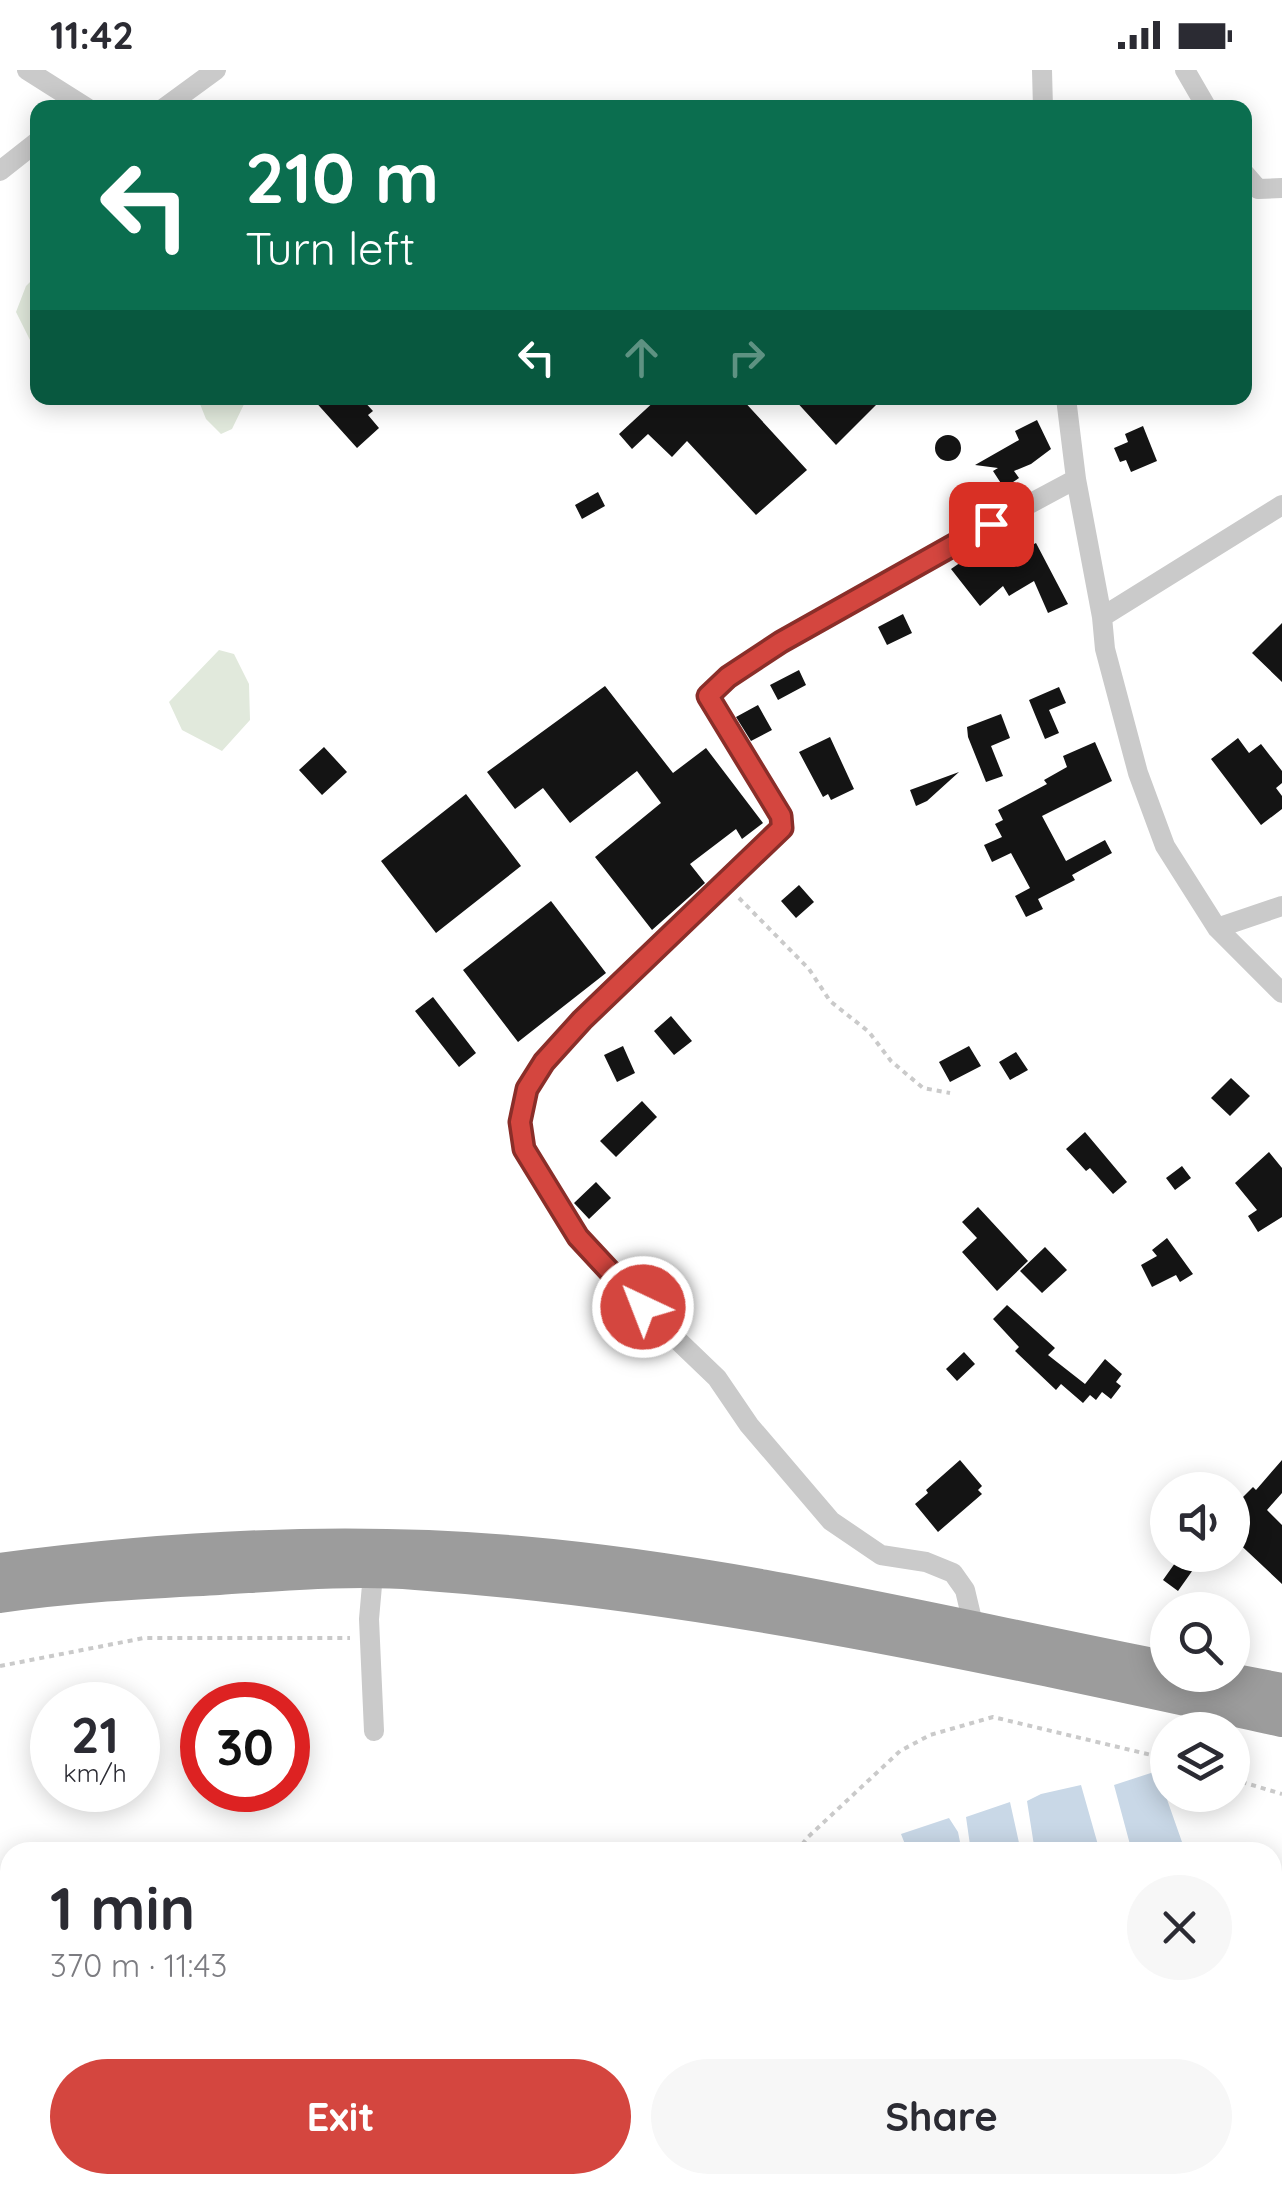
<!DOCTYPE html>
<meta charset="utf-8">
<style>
:root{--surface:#fff;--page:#f7f7f7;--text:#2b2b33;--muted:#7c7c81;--accent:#d4463f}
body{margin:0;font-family:Quicksand,sans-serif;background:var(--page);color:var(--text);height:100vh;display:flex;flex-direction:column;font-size:38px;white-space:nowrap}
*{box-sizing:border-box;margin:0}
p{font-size:32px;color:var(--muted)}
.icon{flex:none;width:55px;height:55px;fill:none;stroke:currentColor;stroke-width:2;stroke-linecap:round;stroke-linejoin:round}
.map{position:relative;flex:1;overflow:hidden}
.details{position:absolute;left:0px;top:1772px;width:1282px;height:352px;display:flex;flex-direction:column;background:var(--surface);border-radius:30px 30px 0 0;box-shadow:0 5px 25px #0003}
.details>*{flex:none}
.top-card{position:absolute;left:30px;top:30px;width:1222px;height:305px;border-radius:20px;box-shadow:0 5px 25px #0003;background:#0b6e4f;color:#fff;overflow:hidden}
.controls{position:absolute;left:1150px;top:1402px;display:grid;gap:20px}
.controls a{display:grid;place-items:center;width:100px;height:100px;border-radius:50%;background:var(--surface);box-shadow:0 5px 25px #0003;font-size:50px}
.speed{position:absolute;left:30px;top:1612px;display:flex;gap:20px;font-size:50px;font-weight:700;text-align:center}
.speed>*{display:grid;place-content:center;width:130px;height:130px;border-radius:50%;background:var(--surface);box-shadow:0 5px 25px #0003;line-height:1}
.speed small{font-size:25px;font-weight:400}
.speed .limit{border:15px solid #d22;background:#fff;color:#111}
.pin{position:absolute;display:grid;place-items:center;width:85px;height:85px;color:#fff;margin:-42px;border-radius:20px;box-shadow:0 5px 15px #0006}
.me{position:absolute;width:110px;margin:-55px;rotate:317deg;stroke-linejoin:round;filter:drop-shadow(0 0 8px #0008)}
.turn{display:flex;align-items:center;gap:35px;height:210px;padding:0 50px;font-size:45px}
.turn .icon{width:130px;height:130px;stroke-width:2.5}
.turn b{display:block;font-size:70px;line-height:85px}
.lanes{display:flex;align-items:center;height:95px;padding:0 50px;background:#0003;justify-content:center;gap:50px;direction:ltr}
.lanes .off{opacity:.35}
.round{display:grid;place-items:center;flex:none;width:105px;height:105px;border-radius:52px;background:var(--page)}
.overview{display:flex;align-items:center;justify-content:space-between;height:170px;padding:0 50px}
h1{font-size:60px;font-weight:700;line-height:75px}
.action{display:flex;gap:20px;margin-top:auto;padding:20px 50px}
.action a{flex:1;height:115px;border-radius:60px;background:var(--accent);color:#fff;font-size:40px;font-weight:700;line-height:115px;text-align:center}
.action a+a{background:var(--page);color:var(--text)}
.status{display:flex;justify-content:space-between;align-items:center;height:70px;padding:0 50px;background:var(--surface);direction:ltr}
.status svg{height:28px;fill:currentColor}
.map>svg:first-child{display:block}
</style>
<div class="status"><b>11:42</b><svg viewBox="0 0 49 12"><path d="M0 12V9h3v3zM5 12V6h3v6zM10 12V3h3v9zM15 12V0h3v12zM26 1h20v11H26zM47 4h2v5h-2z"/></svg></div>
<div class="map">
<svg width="1282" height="2123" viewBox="0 0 1282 2123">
<rect width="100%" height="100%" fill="#fff"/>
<path fill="#e1e9dc" d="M37,205V284L16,242L26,216Z
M247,328L232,359L221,364L206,349L198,329Z
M219,580L234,584L249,614L250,650L222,681L182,660L169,632Z
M1282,1938V2071L1273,2074V1942Z"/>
<path fill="#c9d8e7" d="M1157,1701L1182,1772L1151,1782H1132L1114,1715Z
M1081,1715L1100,1782H1035L1027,1731L1041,1724Z
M1010,1732L1021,1782H971L966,1747Z
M949,1748L958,1762L962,1782H908L901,1764Z"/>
<path fill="#141414" d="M312,328H361L373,341L368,345L379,358L357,378Z
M658,328H741L807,400L756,445L687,371L672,387L648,364L632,379L619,364Z
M793,328H883L836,375Z
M1037,350L1051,379L1031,394L1014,401L1019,408L1004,418L993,401L998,398L975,395L1019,370L1015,361Z
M1143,356L1157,391L1131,402L1126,390L1120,392L1114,378L1128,372L1125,364Z
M935 378a13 13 0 1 1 26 0a13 13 0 1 1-26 0Z
M598,422L605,436L582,449L575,435Z
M1018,456L1030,476L1036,473L1068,534L1048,543L1034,511L1009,526L1003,516L980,536L951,499L977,481L975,479Z
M903,544L912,563L887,575L878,557Z
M1282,553V612L1252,583Z
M799,600L806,615L778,630L770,615Z
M605,616L673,703L706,678L763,753L742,769L736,759L690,794L705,813L652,860L595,787L661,733L637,701L570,753L543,718L515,739L487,702Z
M1059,617L1066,633L1049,640L1059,663L1045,669L1029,630Z
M758,635L772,660L751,671L736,647Z
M1001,644L1010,668L991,676L1003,706L986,712L968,667L967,657Z
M830,667L854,719L831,730L828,724L823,727L799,682Z
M1238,668L1249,683L1261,674L1282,701V713L1276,718L1282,726V739L1261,755L1211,689Z
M1095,672L1112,711L1042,746L1066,791L1105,770L1112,783L1072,805L1075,810L1038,829L1043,839L1026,847L1015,826L1030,818L1011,783L992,792L984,775L1002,767L995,754L1003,750L998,740L1047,714L1044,710L1067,697L1063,686Z
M324,677L347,702L322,725L299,700Z
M959,702L927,731L916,736L910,720Z
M466,724L521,796L436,863L381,791Z
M799,815L814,832L796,848L781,831Z
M551,831L606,903L518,972L463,900Z
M433,927L476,983L459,997L415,941Z
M671,946L692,971L674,985L654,961Z
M623,976L635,1003L617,1012L604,985Z
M969,976L981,996L950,1012L939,992Z
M1016,982L1028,1000L1010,1010L999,992Z
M1231,1008L1250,1026L1230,1046L1211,1028Z
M642,1031L657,1047L616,1087L600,1071Z
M1085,1062L1127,1112L1113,1124L1090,1098L1086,1101L1066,1079Z
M1269,1082L1282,1098V1147L1258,1162L1248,1146L1257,1140L1235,1113Z
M1182,1096L1191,1108L1175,1120L1166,1108Z
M596,1112L611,1128L589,1149L574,1133Z
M978,1137L1028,1191L997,1221L962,1182L977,1168L962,1152Z
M1167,1168L1193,1204L1180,1212L1176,1205L1152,1217L1141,1195L1157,1186L1152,1180Z
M1045,1177L1067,1200L1042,1223L1020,1201Z
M1007,1235L1055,1278L1048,1285L1085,1314L1105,1289L1122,1304L1116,1312L1121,1316L1111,1329L1102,1322L1096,1330L1090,1325L1083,1333L1061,1314L1056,1320L1015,1281L1019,1277L993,1249Z
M964,1282L975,1294L957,1311L946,1299Z
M960,1390L982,1416L978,1420L982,1424L938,1462L915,1434L928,1423L926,1420Z
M1282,1390V1423L1267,1440L1282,1455V1514L1232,1467V1438L1253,1417L1256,1420Z
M1180,1486L1195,1497L1178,1521L1163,1510Z"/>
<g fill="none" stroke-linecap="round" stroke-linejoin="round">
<path stroke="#cacaca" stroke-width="4" stroke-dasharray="5 5" stroke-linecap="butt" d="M739,828L809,899L830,931L869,962L891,991L923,1018L950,1023
M0,1596L144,1568H350
M1232,1709L1282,1724
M796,1782L808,1767L900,1681L930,1665L993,1647L1168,1689
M765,2115L768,2123
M3,2123L10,2113"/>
<path stroke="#cacaca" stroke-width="20" d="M27,0L87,38
M1042,0L1043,38
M1185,0L1207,38
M164,38L216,0
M0,101L38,71
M1245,104L1258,119L1282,118
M1066,328L1076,409L1102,547L1105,579L1138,703L1165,776L1217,858L1282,923
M1102,547L1282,435
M1217,858L1282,836
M373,1504L369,1549L374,1661
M974,1558L965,1520L953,1503L926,1492L881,1485L831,1451L749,1355L717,1308L643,1237L578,1167L524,1079L520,1052L527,1019L543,992L582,950L782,758L781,746L708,627C749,588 799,562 848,534C923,491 999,450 1076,409"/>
<path stroke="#cacaca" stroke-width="25" d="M1272,2084L1282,2082
M1104,2123L1141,2115"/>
<path stroke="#9c9c9c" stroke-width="32" d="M0,1499C171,1476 348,1467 520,1482C739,1501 953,1555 1168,1597
M0,1527C73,1516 146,1513 219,1509C284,1505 351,1499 416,1504C709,1525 995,1589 1282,1651
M1209,1605L1282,1619"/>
</g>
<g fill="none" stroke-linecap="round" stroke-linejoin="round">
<defs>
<path id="route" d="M643,1237L578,1167L524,1079L520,1052L527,1019L544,992L582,950L782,758L781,746L708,626L728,607L781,572L991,454"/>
</defs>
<use href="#route" stroke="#8a2e29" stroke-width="25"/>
<use href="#route" stroke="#d4463f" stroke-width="18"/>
</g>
</svg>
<div class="controls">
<a><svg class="icon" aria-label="sound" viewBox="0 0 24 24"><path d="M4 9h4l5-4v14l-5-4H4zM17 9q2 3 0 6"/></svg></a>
<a><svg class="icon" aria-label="search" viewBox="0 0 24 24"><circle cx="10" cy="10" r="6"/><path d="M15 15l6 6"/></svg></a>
<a><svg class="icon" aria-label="layers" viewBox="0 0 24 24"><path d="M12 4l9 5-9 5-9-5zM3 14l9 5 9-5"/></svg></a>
</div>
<div class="speed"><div>21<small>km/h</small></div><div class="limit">30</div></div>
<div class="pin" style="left:991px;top:454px;background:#d93025"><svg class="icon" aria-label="arrive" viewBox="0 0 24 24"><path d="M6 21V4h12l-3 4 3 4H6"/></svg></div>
<svg class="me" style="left:643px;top:1237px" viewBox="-20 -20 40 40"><circle r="17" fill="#d4463f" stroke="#fff" stroke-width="3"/><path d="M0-11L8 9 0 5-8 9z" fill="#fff"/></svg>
<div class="top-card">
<div class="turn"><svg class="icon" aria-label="left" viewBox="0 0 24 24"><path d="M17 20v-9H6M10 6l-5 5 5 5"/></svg><div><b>210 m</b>Turn left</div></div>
<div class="lanes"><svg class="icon" aria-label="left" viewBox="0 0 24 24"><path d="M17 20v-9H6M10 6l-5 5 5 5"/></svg><svg class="icon off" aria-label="ahead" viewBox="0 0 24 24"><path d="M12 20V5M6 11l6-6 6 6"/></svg><svg class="icon off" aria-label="right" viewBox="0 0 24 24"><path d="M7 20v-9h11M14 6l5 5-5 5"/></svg></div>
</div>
<section class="details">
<div class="overview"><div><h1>1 min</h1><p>370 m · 11:43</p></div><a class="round"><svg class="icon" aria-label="close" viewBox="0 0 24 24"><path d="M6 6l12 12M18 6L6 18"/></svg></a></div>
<div class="action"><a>Exit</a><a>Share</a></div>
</section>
</div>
